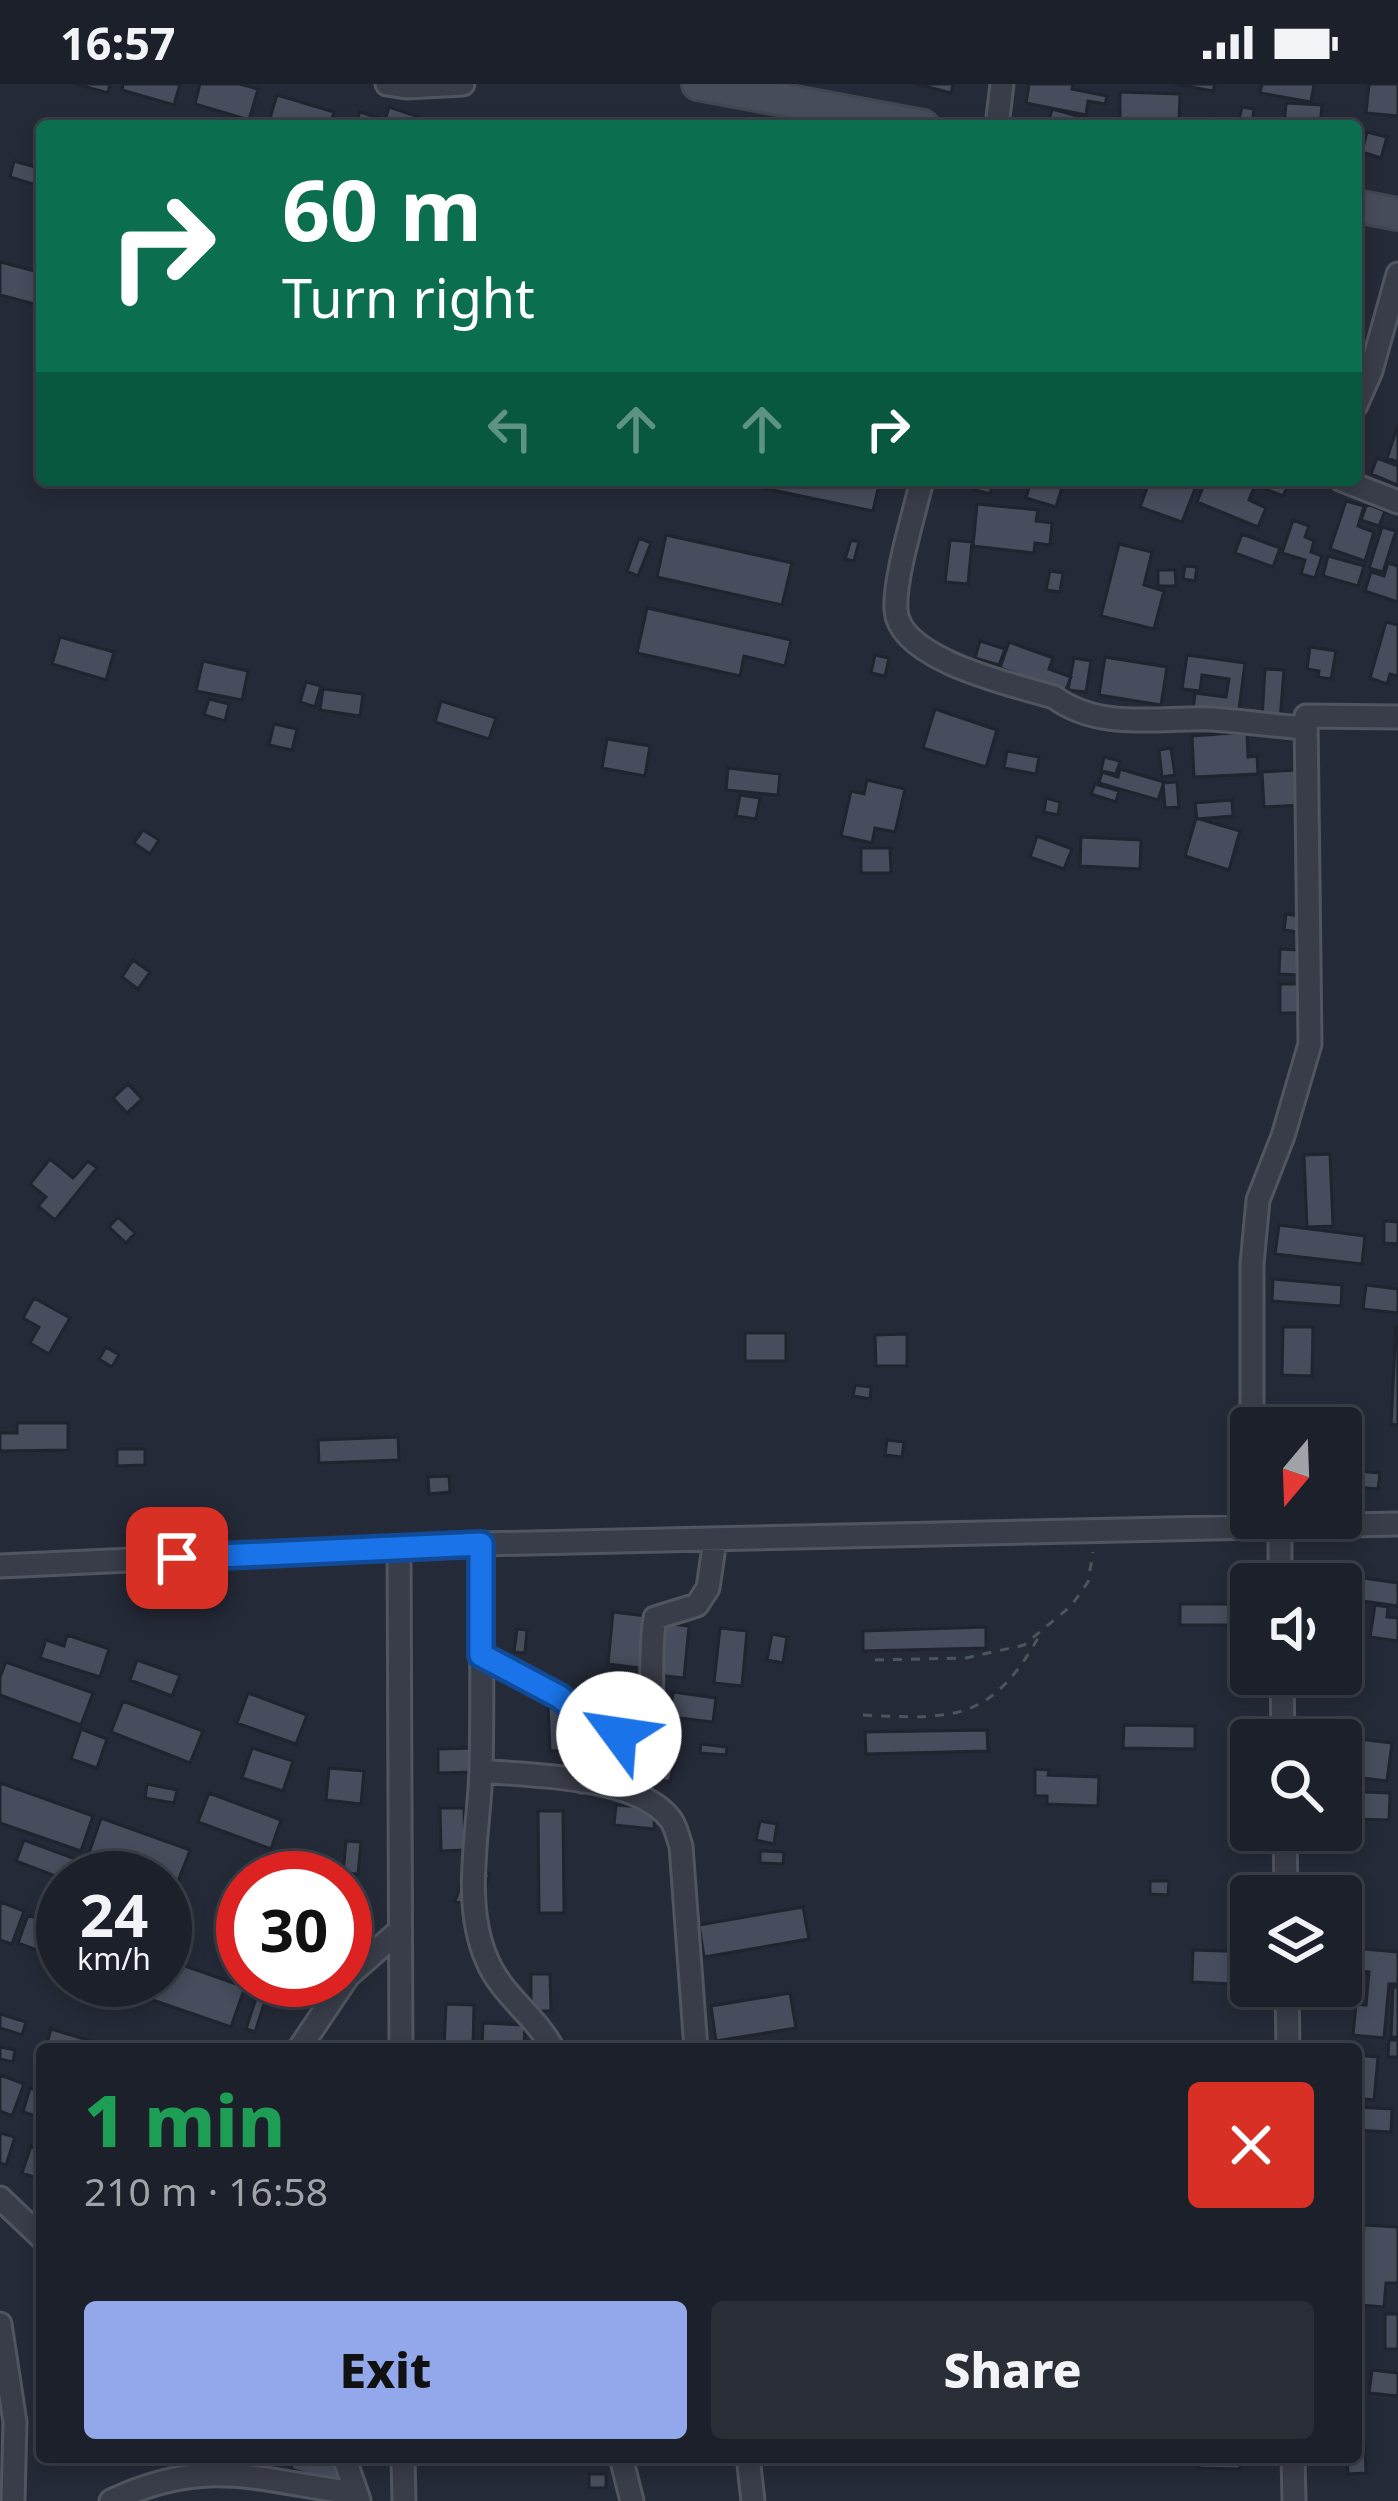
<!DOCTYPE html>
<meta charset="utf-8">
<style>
:root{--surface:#1c202a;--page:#292d36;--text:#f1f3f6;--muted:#a0a3a8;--line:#3a3e47;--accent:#93a8ea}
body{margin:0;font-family:"Noto Sans",sans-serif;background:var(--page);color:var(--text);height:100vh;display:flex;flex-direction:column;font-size:45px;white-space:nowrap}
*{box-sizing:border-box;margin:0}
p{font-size:39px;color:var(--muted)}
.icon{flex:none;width:66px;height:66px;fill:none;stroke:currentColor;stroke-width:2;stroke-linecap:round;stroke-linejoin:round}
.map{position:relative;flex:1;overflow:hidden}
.drawer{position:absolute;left:36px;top:1959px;width:1326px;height:420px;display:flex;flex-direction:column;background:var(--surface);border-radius:12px;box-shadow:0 6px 18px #0003,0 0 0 3px var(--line)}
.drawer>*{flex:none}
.hud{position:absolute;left:36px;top:36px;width:1326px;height:366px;border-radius:12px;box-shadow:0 6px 18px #0003,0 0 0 3px var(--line);background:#0b6e4f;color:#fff;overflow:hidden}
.needle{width:78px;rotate:199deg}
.buttons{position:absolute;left:1230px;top:1323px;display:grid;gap:24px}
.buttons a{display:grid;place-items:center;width:132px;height:132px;border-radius:12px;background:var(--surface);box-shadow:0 6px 18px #0003,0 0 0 3px var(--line);font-size:60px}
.speed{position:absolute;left:36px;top:1767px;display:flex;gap:24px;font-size:60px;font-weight:700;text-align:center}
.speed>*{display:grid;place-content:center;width:156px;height:156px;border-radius:50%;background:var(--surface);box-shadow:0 6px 18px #0003,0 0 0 3px var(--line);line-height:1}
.speed small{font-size:30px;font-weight:400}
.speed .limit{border:18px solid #d22;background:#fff;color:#111}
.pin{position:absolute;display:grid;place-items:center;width:102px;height:102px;color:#fff;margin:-51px;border-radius:24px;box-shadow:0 6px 18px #0006}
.me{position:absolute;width:132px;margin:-66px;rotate:301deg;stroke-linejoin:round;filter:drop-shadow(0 0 9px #0008)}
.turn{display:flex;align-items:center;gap:42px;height:252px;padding:0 48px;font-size:54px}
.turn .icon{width:156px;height:156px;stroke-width:2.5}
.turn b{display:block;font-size:84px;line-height:102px}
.lanes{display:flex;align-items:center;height:114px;padding:0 48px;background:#0003;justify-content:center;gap:60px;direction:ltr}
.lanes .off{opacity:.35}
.round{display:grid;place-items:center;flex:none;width:126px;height:126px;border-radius:12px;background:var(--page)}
.summary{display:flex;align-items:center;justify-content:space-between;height:204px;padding:0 48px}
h1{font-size:72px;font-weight:800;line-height:90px;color:#1e9e55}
.action{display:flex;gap:24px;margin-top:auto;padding:24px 48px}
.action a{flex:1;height:138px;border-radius:12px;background:var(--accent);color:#111;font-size:48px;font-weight:800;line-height:138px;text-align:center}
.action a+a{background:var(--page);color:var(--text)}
.status{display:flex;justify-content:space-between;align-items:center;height:84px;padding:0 60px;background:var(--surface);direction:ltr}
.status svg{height:33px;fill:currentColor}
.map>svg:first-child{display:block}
</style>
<div class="status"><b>16:57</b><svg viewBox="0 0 49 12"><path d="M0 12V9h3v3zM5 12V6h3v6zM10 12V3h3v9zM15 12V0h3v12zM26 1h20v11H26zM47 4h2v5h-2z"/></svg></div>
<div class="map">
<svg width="1398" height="2417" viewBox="0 0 1398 2417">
<rect width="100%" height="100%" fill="#252a38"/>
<path fill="#474d5c" stroke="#20242f" stroke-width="3" d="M76,0H110L108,9Z
M123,0H180L174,21L122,6Z
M200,0H240L258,5L249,36L195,20Z
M916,0H953L951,9Z
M1029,0H1073L1072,5L1107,12L1105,20L1088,17L1086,31L1026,19Z
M1175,0H1215L1213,7Z
M1262,0H1314L1311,18L1260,9Z
M1369,0H1398V32L1366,29Z
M1120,8L1180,10L1179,38L1120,36Z
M277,11L334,28L330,42H297L270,34Z
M1286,19L1322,21L1320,42H1284Z
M389,23L419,33L416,42H355L360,28L385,36Z
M1242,23L1254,25L1252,39L1239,36Z
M1052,25L1103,39L1102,42L1048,41Z
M1209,34L1255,40L1254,42H1208Z
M1367,48L1387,53L1381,74L1362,68Z
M14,77L42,85V103L10,93Z
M0,178L42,189V222L0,211Z
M1356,268L1383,278L1361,339L1356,338V303L1361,291L1356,289Z
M1398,341V378L1387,374Z
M1377,374L1398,382V401L1371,390Z
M724,396H880L873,427Z
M975,396H994L990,410L972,405Z
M1031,396L1064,397L1056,423L1026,414Z
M1150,396L1198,397L1182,438L1140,423Z
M1206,396H1257L1249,416L1266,424L1258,443L1197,418Z
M1261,396H1290L1283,412L1258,402Z
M1346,417L1364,422L1358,442L1374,448L1365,477L1330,465Z
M977,420L1038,426L1036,437L1052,439L1050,461L1035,459L1034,469L973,462Z
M1367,420L1385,427L1379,442L1361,436Z
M1293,436L1309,442L1305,453L1314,457L1311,468L1322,472L1315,494L1301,490L1305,476L1282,469Z
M1382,443L1396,447L1383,488L1369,484Z
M1242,450L1280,464L1273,483L1235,469Z
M666,451L792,479L782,521L657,493Z
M639,454L651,459L638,492L627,487Z
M851,456L859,458L854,477L845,475Z
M950,456L972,458L968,500L945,498Z
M1119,460L1152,468L1144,501L1164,507L1154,545L1101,532Z
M1328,472L1364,482L1358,502L1323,492Z
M1388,479L1398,482V518L1365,507L1371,488L1384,492Z
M1185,482L1197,483L1195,497L1183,495Z
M1158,486H1175L1176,502H1158Z
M1050,487L1063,489L1060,508L1046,506Z
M647,524L791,556L785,582L744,572L740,592L637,569Z
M1386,538L1398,541V592L1390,590L1387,600L1370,594Z
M60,553L114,568L106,596L52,580Z
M980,557L1005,565L999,581L975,574Z
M1009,558L1053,574L1049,585L1071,593L1065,608L1000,584Z
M1310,563L1336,567L1331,595L1318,593L1319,587L1307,585Z
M875,571L889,574L885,592L871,589Z
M1187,571L1245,579L1238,633L1193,627L1195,609L1226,613L1229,595L1202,591L1200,607L1182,605Z
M1105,573L1167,583L1161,621L1099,611Z
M1074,574L1091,577L1086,608L1068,606Z
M203,577L248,587L242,616L196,607Z
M1265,585L1284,586L1280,636L1262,634Z
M306,598L321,602L315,623L300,618Z
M323,605L363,610L360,632L320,626Z
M209,615L229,620L225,637L204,631Z
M441,617L496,634L489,655L435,638Z
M935,625L997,646L986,683L923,664Z
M274,640L297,645L292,666L269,661Z
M1247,648L1248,673L1257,672L1258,690L1194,693L1192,652Z
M607,655L650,662L645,692L602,684Z
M1171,664L1175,691L1162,693L1159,666Z
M1007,667L1039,673L1036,690L1004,684Z
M1104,673L1120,677L1116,690L1101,687Z
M728,684L780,690L778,711L726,706Z
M1120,685L1164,698L1158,716L1099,699L1102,688L1118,693Z
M1314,685L1301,721L1264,723L1262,688Z
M867,696L905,705L895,748L875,744L872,759L841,752L851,707L864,710Z
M1177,698L1179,723L1165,724L1163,699Z
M1095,700L1119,707L1116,718L1091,710Z
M740,711L760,714L756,735L736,732Z
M1046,714L1060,718L1058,731L1044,728Z
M1232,716L1233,732L1197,735L1195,719Z
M1196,734L1240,747L1229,786L1185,772Z
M143,746L159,756L150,770L134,759Z
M1037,752L1072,765L1064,785L1030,773Z
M1081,753L1141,756L1140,785L1080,782Z
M861,764H890L891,789H861Z
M1286,830L1314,834L1312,850L1284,846Z
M1280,865L1318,867L1317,892L1279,890Z
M133,876L150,888L138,905L122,893Z
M1280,900H1313V929H1280Z
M128,1000L142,1015L127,1029L113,1014Z
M1330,1070L1333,1142L1307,1143L1304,1071Z
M50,1075L73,1094L88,1077L97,1084L55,1136L38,1122L46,1113L30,1100Z
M118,1133L135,1149L126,1159L109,1143Z
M1384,1137L1398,1138V1160L1384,1159Z
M1279,1141L1365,1152L1362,1180L1275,1170Z
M1273,1195L1342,1201L1341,1222L1272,1217Z
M1366,1201L1398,1205V1229L1363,1225Z
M34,1214L70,1234L49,1270L30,1259L39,1243L23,1234Z
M1283,1243H1313L1312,1292L1282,1291Z
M1396,1243H1398V1341L1391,1340Z
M745,1249H786V1277H745Z
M907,1250V1282H876L875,1251Z
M106,1263L119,1271L112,1283L99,1275Z
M855,1301L871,1303L870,1315L853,1312Z
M17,1339H68V1366L0,1367V1349H17Z
M398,1353L399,1376L319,1379L318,1356Z
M887,1356L904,1358L902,1373L885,1371Z
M117,1365H145V1381L117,1382Z
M1346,1386L1380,1389L1378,1405L1345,1402Z
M449,1392L450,1408L429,1410L428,1393Z
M1336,1490L1398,1499V1522L1341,1514V1500H1334Z
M1180,1520H1240V1541H1180Z
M1375,1521L1388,1523L1387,1533L1398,1534V1557L1370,1553Z
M613,1528L646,1532L640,1584L608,1580Z
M661,1539L689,1542L684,1594L656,1591Z
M986,1543V1564L863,1567V1547Z
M720,1544L747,1547L742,1602L714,1599Z
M517,1545L527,1546L525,1569L514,1568Z
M772,1550L787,1553L783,1579L767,1576Z
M67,1551L109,1565L100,1593L40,1574L46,1556L64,1562Z
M137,1576L180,1591L172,1612L130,1596Z
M6,1578L93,1609L81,1641L0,1611V1593Z
M613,1585L642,1589L637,1632L608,1629Z
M673,1608L716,1614L713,1638L670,1633Z
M248,1609L307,1631L296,1660L237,1639Z
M123,1617L203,1647L190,1679L111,1648Z
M572,1618L574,1666L550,1667L548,1619Z
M1124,1641L1195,1642V1665L1123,1664Z
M81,1645L107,1655L97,1684L71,1675Z
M987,1646L988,1667L866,1670L865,1648Z
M1359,1655L1392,1659L1387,1697L1355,1693Z
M701,1660L727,1663L726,1671L700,1669Z
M252,1664L293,1677L283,1707L242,1694Z
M474,1664L475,1688L438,1689V1665Z
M620,1664L675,1675L670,1698L616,1687Z
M1341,1680H1350L1351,1705H1341Z
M329,1684L364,1687L361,1720L326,1716Z
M1035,1685L1049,1686L1048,1691L1099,1693L1098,1722L1047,1720V1712H1035Z
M0,1699L93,1732L81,1767L0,1739Z
M147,1700L177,1706L174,1719L145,1714Z
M1341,1707L1390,1709L1389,1736L1354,1735L1353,1760H1331V1746H1341Z
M209,1709L281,1736L271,1765L198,1738Z
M616,1721L655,1724L654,1745L614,1741Z
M440,1724H464L465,1766L441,1767Z
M538,1727H563L564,1829H539Z
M101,1734L190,1766L177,1800L89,1769Z
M760,1737L777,1740L774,1760L756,1756Z
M24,1756L81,1777L75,1794L63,1795L16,1777Z
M346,1757L361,1758L358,1790L343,1789Z
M760,1767L784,1768L783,1780L760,1779Z
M468,1782L490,1790L477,1825L455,1817Z
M1150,1797H1169L1168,1811L1150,1810Z
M0,1818L24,1827L12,1860L0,1856Z
M803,1823L809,1855L704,1873L699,1841Z
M28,1831L58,1842L47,1870L18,1859Z
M1341,1863L1398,1868V1900H1389L1384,1954L1353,1951L1356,1920L1366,1921L1369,1888L1341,1886Z
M1193,1866L1251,1868V1901L1192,1898Z
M165,1875L245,1903L231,1943L109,1901L111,1896H165Z
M531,1890H550L551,1927H531Z
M1393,1903H1398V1953H1391Z
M258,1908L267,1911L255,1948L246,1945Z
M790,1909L796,1944L716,1957L711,1922Z
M446,1920L474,1921L473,1965H444Z
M0,1930L26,1938L22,1951L0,1944Z
M483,1939L525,1941L524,1965H482Z
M51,1945L104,1961L103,1965L46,1963Z
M1389,1956H1398V1973H1388Z
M0,1963L15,1966L13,1978L0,1975Z
M1356,1971L1378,1973L1374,2016L1356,2014Z
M0,1991L24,2000L12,2032L0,2027Z
M30,2004L42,2008V2034L23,2028Z
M1356,2023L1392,2025L1391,2048L1356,2046Z
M0,2049L15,2053L6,2081L0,2079Z
M31,2062L42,2066V2096L22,2089Z
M1364,2141L1398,2143V2199H1386L1384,2223L1360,2221Z
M1385,2230H1398V2265H1385Z
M1372,2286L1398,2289V2312L1369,2309Z
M1365,2361L1366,2389L1348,2390L1347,2373H1356V2362Z
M295,2373H349L341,2400L291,2385Z
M1199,2373H1240V2385L1199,2384Z
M589,2390H606V2404H589Z"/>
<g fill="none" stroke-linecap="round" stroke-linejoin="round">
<defs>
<path id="street" d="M387,0L406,3L463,0
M997,42L1002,0
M1356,321L1371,287L1398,190
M922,396C914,431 894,494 896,526C899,576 1014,601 1054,613C1100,647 1159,633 1211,635C1243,637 1275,642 1306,644
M1342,396L1398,418
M1252,1344V1180L1258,1116L1283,1052L1310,960L1306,632L1398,633
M1280,1442V1500
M1249,1443L1251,1374
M481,1460C481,1534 483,1609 481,1683C480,1745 461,1817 487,1876C502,1912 536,1932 553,1965
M399,1465L401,1965
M0,1482L481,1460L1398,1440
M481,1571C507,1586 535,1597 560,1613C586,1631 612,1659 647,1651C656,1613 648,1573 655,1534L697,1521L708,1504L715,1456
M1282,1590L1283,1656
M481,1687C532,1692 638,1691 671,1736C676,1743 678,1754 681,1762L696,1965
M582,1697L593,1639
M1285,1746L1286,1812
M1287,1902L1288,1965
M299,1965L348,1892L399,1847
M0,2114L42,2154
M0,2240L15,2338L13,2417
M344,2373L359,2416
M403,2373L404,2417
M621,2373L632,2417
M748,2373L753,2417
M1293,2373L1294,2417
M111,2417C207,2371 258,2397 355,2409"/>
<path id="secondary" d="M698,0L923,42
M1356,122L1398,130"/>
</defs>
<use href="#street" stroke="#515560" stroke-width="27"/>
<use href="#secondary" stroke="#424651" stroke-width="36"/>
<path stroke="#49565a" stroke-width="3" stroke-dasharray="9 9" stroke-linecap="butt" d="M875,1576L966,1574L1024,1561L1071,1522L1088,1498L1093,1468
M863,1631C958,1636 993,1636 1042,1547"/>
<use href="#street" stroke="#393d49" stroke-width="21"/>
<use href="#secondary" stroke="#474c5b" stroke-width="30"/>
</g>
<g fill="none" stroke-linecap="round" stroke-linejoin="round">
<defs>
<path id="route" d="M177,1474L481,1460V1571L560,1613L584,1634L619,1650"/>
</defs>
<use href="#route" stroke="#114b97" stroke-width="30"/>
<use href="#route" stroke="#1a73e8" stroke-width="21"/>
</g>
</svg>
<div class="buttons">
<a><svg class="needle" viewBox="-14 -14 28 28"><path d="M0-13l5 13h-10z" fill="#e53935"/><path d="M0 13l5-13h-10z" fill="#a0a3a8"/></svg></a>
<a><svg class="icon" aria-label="sound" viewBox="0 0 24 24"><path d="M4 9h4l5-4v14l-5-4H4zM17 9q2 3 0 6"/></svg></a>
<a><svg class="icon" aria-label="search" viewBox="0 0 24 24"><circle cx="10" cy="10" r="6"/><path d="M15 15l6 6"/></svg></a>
<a><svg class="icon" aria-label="layers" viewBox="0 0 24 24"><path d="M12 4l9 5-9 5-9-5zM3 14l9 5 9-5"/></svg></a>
</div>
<div class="speed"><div>24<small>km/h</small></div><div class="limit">30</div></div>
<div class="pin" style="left:177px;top:1474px;background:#d93025"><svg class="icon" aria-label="arrive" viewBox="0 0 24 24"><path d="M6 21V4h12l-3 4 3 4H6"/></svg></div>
<svg class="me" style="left:619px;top:1650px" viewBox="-20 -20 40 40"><circle r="19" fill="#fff"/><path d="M0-13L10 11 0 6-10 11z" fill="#1a73e8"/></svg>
<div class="hud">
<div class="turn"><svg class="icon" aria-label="right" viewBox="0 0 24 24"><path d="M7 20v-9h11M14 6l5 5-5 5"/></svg><div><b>60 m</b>Turn right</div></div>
<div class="lanes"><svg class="icon off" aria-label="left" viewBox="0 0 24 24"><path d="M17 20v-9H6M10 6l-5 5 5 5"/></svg><svg class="icon off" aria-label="ahead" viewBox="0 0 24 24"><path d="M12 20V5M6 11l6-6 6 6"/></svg><svg class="icon off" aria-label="ahead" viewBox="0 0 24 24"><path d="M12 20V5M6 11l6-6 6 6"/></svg><svg class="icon" aria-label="right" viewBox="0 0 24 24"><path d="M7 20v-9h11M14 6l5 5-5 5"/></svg></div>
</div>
<section class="drawer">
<div class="summary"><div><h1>1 min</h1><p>210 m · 16:58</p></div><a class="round" style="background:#d93025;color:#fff"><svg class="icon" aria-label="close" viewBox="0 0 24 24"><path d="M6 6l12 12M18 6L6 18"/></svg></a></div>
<div class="action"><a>Exit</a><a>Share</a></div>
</section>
</div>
